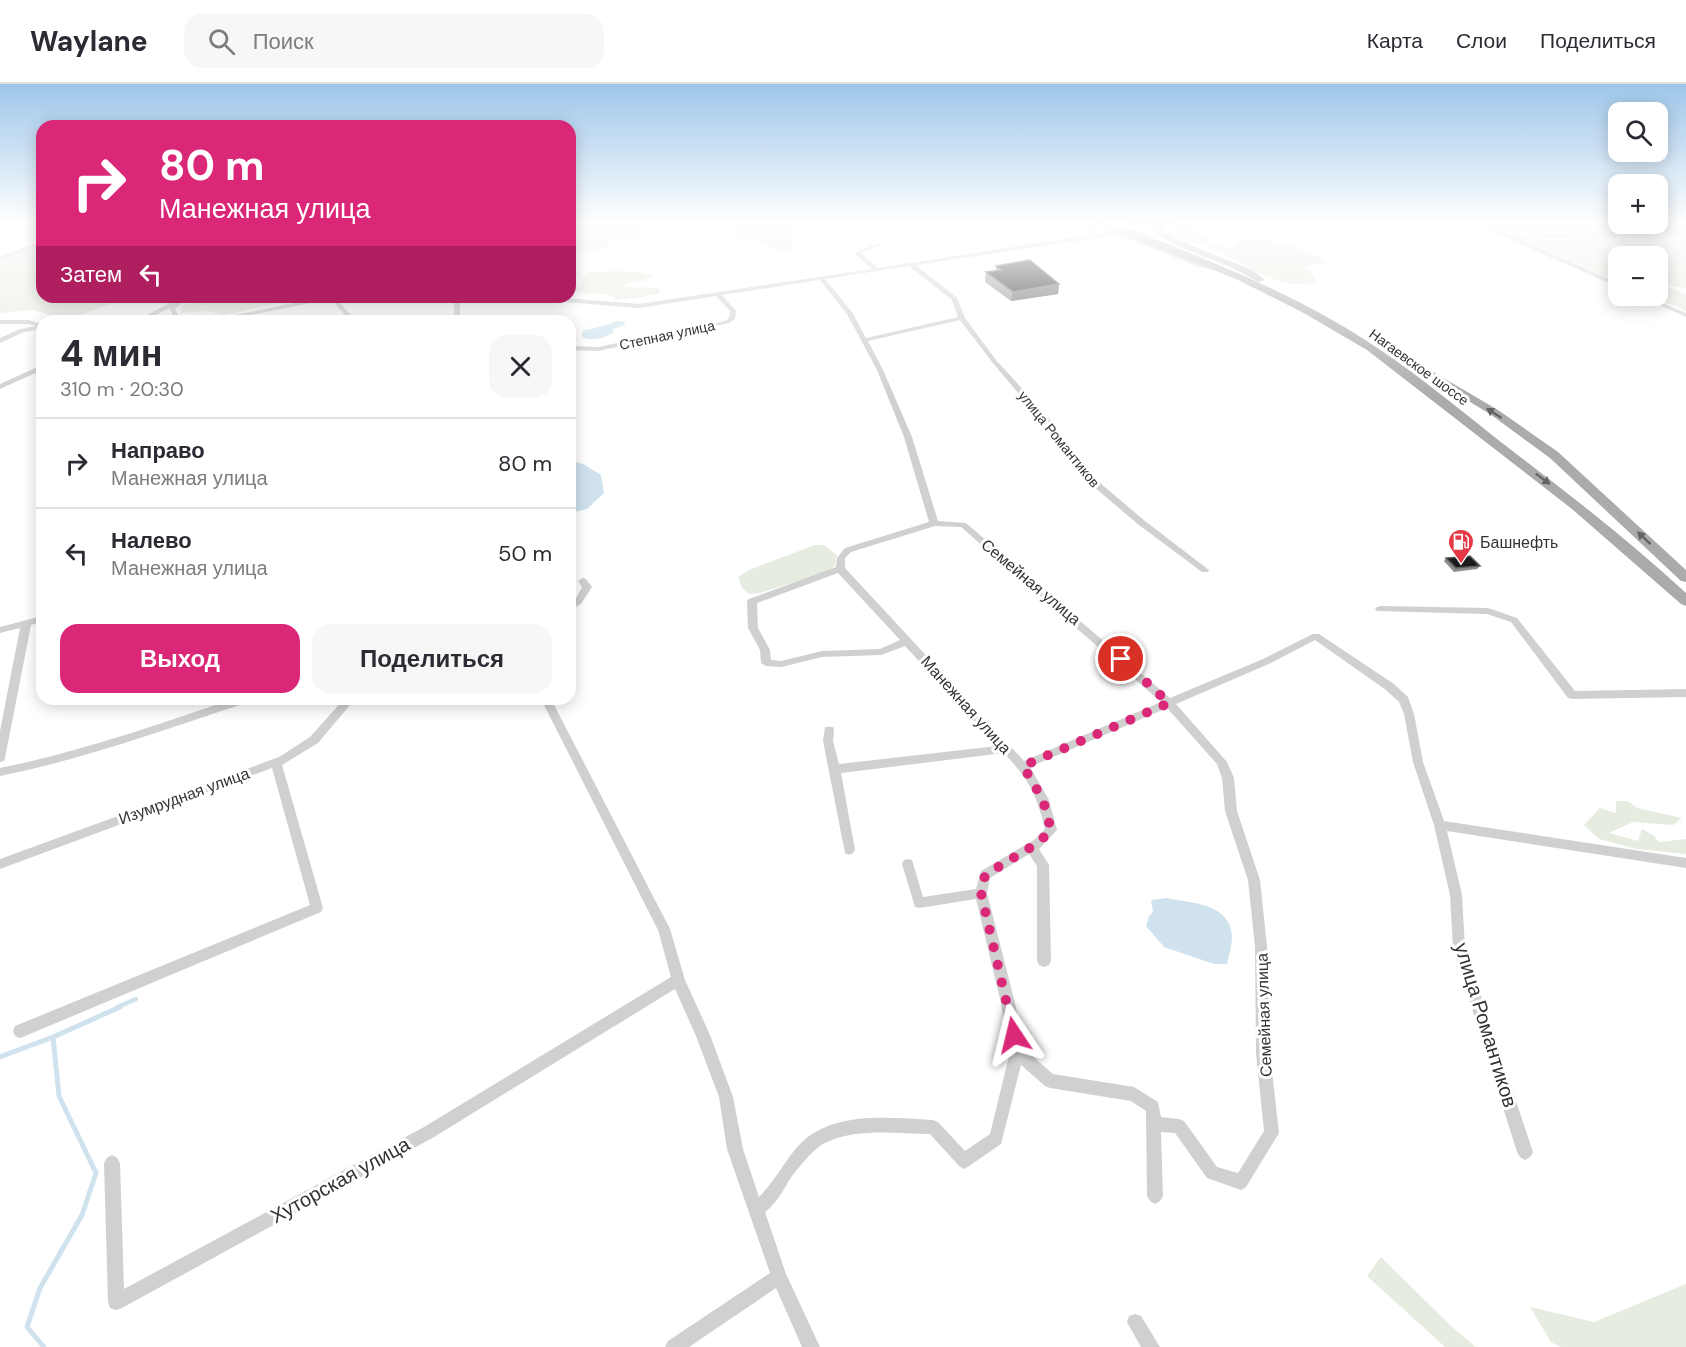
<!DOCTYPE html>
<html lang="ru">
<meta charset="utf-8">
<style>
:root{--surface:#fff;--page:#f7f7f7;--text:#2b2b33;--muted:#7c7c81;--line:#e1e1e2;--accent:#db2777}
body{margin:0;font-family:"DM Sans",sans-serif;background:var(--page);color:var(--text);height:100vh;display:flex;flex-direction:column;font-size:22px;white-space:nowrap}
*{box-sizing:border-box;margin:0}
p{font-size:20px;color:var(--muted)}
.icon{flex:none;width:33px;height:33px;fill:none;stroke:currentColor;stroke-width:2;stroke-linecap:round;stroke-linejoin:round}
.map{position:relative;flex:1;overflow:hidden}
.side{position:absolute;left:36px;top:231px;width:540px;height:390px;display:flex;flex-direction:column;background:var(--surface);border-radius:18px;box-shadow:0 3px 15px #0003}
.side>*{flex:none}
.top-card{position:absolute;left:36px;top:36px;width:540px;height:183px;border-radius:18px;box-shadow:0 3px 15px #0003;background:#db2777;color:#fff;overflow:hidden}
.fabs{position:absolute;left:1608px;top:18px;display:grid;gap:12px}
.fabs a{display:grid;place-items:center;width:60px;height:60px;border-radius:12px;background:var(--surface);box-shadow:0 3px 15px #0003;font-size:30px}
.pin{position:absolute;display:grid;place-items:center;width:51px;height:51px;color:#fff;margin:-26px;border:3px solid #fff;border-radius:50%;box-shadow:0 2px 6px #0007}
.me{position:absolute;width:66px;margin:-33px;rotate:350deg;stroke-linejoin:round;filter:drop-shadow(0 0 4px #0008)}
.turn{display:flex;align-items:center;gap:21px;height:126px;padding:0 24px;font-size:27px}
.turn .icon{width:78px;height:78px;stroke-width:2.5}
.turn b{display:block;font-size:42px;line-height:51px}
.then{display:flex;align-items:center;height:57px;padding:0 24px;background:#0003;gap:12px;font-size:22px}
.round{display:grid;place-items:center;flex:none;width:63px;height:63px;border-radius:18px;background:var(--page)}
.summary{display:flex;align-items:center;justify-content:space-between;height:102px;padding:0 24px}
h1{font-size:36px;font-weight:800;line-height:45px}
.primary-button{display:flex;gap:12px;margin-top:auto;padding:12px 24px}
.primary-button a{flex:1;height:69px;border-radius:18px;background:var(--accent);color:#fff;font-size:24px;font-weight:800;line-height:69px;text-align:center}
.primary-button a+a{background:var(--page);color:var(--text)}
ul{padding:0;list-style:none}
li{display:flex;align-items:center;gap:18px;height:90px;padding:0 24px;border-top:2px solid var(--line)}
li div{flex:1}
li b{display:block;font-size:22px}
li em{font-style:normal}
header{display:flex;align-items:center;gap:36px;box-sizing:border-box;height:84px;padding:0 30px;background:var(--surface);border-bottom:2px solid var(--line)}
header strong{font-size:28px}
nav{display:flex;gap:33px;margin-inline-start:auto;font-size:21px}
.search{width:420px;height:54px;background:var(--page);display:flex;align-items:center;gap:15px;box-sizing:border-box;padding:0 21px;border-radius:18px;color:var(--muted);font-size:22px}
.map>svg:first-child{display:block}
</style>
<header>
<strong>Waylane</strong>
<div class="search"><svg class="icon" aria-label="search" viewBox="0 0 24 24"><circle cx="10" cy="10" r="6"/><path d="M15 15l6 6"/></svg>Поиск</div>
<nav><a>Карта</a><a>Слои</a><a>Поделиться</a></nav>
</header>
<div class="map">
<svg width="1686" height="1263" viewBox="0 0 1686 1263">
<rect width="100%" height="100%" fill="#fff"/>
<path fill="#e6ecdf" d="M570,138H668L664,140L645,139L647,142L645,148L648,150L629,158L620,157L628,151H621L606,157L609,163C596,169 584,168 570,168Z
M740,138H800L791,162V169C780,169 771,161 760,161L759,158L731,152L730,145L740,141Z
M1194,138L1203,144L1191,146L1225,164L1230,165C1234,161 1235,157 1241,155C1260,150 1315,166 1328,179L1306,182L1315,193L1316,197C1282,210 1244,179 1214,166C1200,160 1184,156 1170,150L1174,142Z
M1483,138L1658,140V138H1686V204L1663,201L1686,210V227L1651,212H1658V172H1618V198Z
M42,163V213H127L65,237L34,226L0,229V174Z
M616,187L640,188L653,191L645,196L626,200L624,203L659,204L660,209C654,212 621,216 614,216L615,213C602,207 589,213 572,206L582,200L581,196L590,188Z
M197,213H307L223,231L207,227L181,229L180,223Z
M815,461H824L837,471L835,481L830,487L760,509L749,510L742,504L738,493L749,486Z
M1616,717H1628L1637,724L1682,734L1673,741L1633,738L1609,749L1638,757L1642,745L1653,751L1659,758L1686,755V770L1637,765L1599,755L1584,741L1600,724L1616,729Z
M1381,1173L1453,1244L1476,1263H1445L1367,1192Z
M1686,1200V1263H1561L1551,1258L1530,1223L1594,1238Z"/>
<path fill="#cfe2ee" d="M615,237L626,238L622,242L613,245L614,248C605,254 592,258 582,253V248L585,246L611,240Z
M570,376L585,381L601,391L604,409L587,425L570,429Z
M1167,814C1188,819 1225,818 1231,846C1234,856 1229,870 1227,880H1214L1164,863L1146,842L1149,832L1153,828L1151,816Z"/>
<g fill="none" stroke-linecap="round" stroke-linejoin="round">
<path stroke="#cfe2ee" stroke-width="4.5" d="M116,924L136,915"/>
<path stroke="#cfe2ee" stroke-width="5" d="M0,973L53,953L120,923
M44,1263L27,1243L40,1204L82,1131L96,1089L59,1012L53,953"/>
<path fill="#d0d0d0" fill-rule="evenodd" d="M1083,138H1088L1099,145L1089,152L1110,148L1126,150L1202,181L1220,185L1217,187L1199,183L1123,153L1110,152L916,181L957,214L965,234L996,276L1048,333L1087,388L1145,437L1209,486L1208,488H1202L1139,441L1081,392L1042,337L992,278L960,236L868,257L883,286L912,353L938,437L966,439L1170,614L1263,575L1313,550H1319L1394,600L1408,613L1414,630L1423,678L1444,737L1686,774V784L1447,747L1462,811L1465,864L1533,1068L1530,1073L1525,1076L1520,1073L1517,1068L1453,864L1450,811L1434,741L1413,678L1404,630L1399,618L1386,606L1315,556L1271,579L1176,620L1227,678L1234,694L1237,727L1260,796L1267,863L1270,969L1279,1049L1246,1103L1241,1106L1207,1094L1175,1049L1161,1048L1163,1112L1160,1117L1155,1120L1150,1117L1147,1112L1146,1027L1131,1017L1050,1004L1045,1002L1021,981L1001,1060L969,1082L964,1085L959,1082L930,1050C898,1049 853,1044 825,1059C813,1065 804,1078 795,1088C785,1101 779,1118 765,1128L786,1190L820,1263H802L776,1204L689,1263H665L668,1257L770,1189L727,1065L719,1013L696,952L675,905L434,1053L122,1224L116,1226L110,1224L108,1218L104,1079L107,1074L112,1071L117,1074L120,1079L124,1205L424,1043L671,893L658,846L541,615H551L670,845L685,896L710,951L733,1013L743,1065L759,1113C774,1098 784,1078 799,1061C833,1026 889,1034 933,1036L938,1038L965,1067L990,1050L1010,968L1001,919L976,815L919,824L915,823L902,780L904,776L908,775L912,776L923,813L976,805L981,787L1034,756L1045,745C1036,709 1029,696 1004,669L841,689L855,766L853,769L849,771L845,769L823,657L825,643H833L834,646L833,657L839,680L997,662L905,562L881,571L822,573L781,583L766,582L761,579L760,566L748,544L747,517L749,515L836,483L837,474L845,464L929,438L904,353L877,286L847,230L820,196L722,211L736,227L735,235L729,239L598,267L570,266V262L598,263L725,237L729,234L730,227L716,212L639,224L529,215L526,213H552L639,220L872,185L854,169L878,159L881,161L880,162L861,169L878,184L1084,152V150L1092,145ZM909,182L952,216L958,233L866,254L852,228L825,195ZM935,442L961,443L1161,618L1024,677L845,484V474L851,468ZM838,489L900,556L880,565L822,567L781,577L771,576L770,566L758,544L757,519ZM1167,624L1217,680L1222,694L1225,727L1248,796L1255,863L1256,969L1264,1047L1238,1089L1217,1083L1184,1037L1179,1035L1161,1033L1158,1018L1134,1003L1053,990L1023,964L1015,919L987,809L990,794L1029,770L1037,782V877L1039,881L1044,883L1049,881L1051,877L1049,781L1039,765L1057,746L1049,716L1030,683Z
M1474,138H1481L1513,152L1676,146L1659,138H1665L1679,142L1681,146L1686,145V149L1520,155L1618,199V203L1509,155Z
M1578,138H1587L1622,146L1619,148Z
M42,157V161L0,176V172Z
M1639,212H1646L1686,229V233Z
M182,213H190L175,225L181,237H175L170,224L143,237H135Z
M323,213H335L356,237H350L331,215L219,237H206Z
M454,213H460V237H454Z
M0,236H29L41,240L42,245L24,248L0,259V254L20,245L36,242L29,240H0Z
M42,281V286L0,305V300Z
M583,494L586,495L592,503L581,520L570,526V519L575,516L582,503L578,497Z
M1380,522L1488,524L1517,534L1575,607L1686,605V613L1572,615L1568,614L1511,538L1487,530L1377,527L1375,525L1377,523Z
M42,532V538L31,541L5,674L4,677L0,678V647L20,544L0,549V543Z
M233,615H250L249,618C166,645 85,675 0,692V684C80,668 156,641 233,615Z
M344,615H355L318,659L282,681L323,824L321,828L25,952L20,954L15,952L13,947L15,942L310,821L272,684L0,785V775L279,673L310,653Z
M1135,1230L1141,1232L1160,1263H1141L1127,1238L1129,1232Z"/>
<path fill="#bdbdbd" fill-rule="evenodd" d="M1117,138H1181L1165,144V148L1176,155L1252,186L1265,196L1258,198C1227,177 1189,171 1158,151V142L1138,143Z"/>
<path fill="#ababab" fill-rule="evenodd" d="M1091,138C1115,136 1154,155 1177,164C1246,191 1315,222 1376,263C1423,294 1466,331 1510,365C1570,411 1630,457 1686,509V522L1681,520L1572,425L1367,266L1302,228L1234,194Z
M1391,263L1498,326L1558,368L1686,486V498L1681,497L1550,374L1490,330L1387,268V264Z"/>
</g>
<path fill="#8c8c8c" d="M996,182L1059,200L1058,210L1011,217L985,198L986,188L996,187Z
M1446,474L1480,482L1477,485L1454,488L1444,477Z"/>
<path fill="#5f5f5f" d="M1059,200L1058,210L1011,217L1013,208Z"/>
<path fill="#1a1a1a" stroke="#5f5f5f" stroke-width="1.5" d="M1030,176L1059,200L1013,208L986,188L1001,186L996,182Z
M1470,472L1480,482L1456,484L1446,474Z"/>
<defs><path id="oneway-solid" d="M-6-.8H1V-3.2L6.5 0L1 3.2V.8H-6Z" transform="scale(1.5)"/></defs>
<g fill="#636363">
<use href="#oneway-solid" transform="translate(1494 329) rotate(-147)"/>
<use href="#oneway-solid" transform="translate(1543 395) rotate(37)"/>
<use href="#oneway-solid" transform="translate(1644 454) rotate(-137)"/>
</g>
<linearGradient id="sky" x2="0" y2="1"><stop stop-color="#9ec6ea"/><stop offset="0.44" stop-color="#fff"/><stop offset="1" stop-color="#fff" stop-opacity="0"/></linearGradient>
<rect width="1686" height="314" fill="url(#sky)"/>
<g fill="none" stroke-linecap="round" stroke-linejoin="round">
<path stroke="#db2777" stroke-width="10" stroke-dasharray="0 18" d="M1014,951L981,809L985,791L1038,759L1051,746L1043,716L1023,682L1169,619L1121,575"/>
</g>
<defs>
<symbol id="fuel-pin" viewBox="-11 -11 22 30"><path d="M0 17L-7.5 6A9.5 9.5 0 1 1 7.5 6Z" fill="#e63946" stroke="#fff"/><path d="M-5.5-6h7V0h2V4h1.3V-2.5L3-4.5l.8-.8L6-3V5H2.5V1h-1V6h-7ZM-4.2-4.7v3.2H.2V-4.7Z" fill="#fff"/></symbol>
</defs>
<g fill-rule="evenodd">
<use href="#fuel-pin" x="1446" y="443" width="30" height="40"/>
</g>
<g text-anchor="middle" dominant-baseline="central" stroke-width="6" stroke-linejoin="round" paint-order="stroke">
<g font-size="14" fill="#333" stroke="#fff">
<text transform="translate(667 251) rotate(-12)">Степная улица</text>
<text transform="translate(1419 283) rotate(36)">Нагаевское шоссе</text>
<text transform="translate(1059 355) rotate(51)">улица Романтиков</text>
</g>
<g font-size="16" fill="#333" stroke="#fff" text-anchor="start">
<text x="1480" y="458">Башнефть</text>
</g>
<g font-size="16" fill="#333" stroke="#fff">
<text transform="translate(1031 498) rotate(40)">Семейная улица</text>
<text transform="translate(966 621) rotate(48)">Манежная улица</text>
<text transform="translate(184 712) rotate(-20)">Изумрудная улица</text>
<text transform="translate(1264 931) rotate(-92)">Семейная улица</text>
</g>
<g font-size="20" fill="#333" stroke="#fff">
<text transform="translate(1486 941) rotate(73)">улица Романтиков</text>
<text transform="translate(340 1096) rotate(-29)">Хуторская улица</text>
</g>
</g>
</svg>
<div class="fabs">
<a><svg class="icon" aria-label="search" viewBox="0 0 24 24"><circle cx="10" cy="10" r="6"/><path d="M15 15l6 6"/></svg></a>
<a>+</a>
<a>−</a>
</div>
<div class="pin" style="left:1121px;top:575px;background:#d93025"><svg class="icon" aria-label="arrive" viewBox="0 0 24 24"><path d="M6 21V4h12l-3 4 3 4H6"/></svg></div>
<svg class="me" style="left:1014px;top:951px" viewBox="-20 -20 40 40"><path d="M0-17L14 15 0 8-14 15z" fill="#db2777" stroke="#fff" stroke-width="4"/></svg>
<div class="top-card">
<div class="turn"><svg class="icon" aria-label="right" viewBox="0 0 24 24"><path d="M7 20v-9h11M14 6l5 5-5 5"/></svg><div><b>80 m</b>Манежная улица</div></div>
<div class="then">Затем<svg class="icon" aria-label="left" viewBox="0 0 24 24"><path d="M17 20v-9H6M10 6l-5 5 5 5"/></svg></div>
</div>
<section class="side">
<div class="summary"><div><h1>4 мин</h1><p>310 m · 20:30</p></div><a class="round"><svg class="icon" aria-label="close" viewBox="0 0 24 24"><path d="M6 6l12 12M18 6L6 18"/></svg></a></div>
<ul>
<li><svg class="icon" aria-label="right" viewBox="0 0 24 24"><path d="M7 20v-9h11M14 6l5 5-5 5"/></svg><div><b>Направо</b><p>Манежная улица</p></div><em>80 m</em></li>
<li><svg class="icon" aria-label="left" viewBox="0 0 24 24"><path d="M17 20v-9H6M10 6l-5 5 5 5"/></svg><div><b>Налево</b><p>Манежная улица</p></div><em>50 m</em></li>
</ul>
<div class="primary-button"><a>Выход</a><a>Поделиться</a></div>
</section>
</div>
